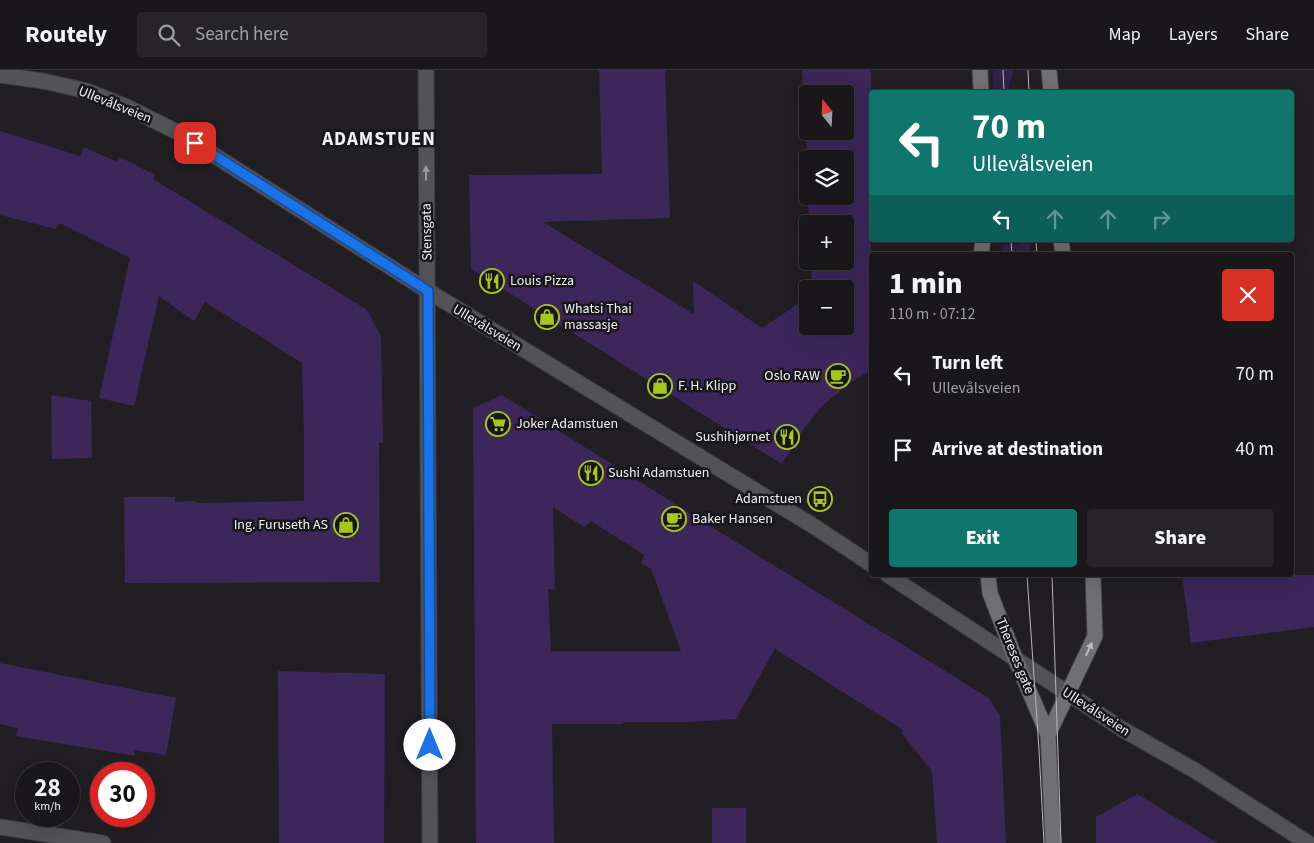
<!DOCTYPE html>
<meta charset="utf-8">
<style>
:root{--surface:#19171a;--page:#262427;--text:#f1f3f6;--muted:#9f9fa2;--line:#373639;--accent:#0f766e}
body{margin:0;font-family:"Source Sans 3",sans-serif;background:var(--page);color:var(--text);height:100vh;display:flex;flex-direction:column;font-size:19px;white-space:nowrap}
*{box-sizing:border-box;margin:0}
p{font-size:16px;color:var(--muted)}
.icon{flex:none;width:28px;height:28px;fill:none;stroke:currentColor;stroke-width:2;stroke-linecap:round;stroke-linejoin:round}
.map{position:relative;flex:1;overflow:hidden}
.details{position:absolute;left:869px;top:182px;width:425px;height:325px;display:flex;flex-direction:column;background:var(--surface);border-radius:5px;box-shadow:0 5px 20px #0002,0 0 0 1px var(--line)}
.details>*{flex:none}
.top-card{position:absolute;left:869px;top:20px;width:425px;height:152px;border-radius:5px;box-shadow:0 5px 20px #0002,0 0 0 1px var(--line);background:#0f766e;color:#fff;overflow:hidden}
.needle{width:32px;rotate:342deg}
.fabs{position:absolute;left:799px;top:15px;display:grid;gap:10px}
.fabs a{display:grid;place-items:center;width:55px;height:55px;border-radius:5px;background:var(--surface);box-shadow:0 5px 20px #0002,0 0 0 1px var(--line);font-size:25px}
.speed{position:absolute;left:15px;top:692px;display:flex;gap:10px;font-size:25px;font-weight:700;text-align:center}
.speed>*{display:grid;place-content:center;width:65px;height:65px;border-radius:50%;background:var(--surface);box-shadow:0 5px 20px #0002,0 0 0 1px var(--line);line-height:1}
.speed small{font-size:12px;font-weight:400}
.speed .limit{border:8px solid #d22;background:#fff;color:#111}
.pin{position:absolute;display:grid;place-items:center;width:42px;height:42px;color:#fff;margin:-21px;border-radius:10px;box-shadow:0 2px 8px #0006}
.me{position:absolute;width:55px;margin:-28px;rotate:0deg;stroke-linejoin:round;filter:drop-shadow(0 0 4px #0008)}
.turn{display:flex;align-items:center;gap:18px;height:105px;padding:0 20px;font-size:22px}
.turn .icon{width:65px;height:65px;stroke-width:2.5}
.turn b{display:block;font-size:35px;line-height:42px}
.lanes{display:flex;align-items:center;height:48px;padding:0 20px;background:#0003;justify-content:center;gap:25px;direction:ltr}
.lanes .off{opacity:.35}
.round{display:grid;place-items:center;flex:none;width:52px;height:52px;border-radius:5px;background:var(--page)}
.summary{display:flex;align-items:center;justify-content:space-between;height:85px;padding:0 20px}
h1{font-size:30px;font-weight:800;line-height:38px}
.cta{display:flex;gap:10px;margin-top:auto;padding:10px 20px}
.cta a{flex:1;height:58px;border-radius:5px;background:var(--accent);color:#fff;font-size:20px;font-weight:800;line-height:58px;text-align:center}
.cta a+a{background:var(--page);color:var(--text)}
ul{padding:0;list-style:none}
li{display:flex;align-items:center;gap:15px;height:75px;padding:0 20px}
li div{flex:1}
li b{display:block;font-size:19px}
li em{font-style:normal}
header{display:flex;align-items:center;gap:30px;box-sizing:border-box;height:70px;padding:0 25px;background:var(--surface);border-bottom:1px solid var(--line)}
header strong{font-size:24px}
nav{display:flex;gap:28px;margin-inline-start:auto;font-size:18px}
.search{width:350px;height:45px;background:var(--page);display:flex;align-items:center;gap:12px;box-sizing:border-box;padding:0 18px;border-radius:5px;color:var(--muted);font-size:19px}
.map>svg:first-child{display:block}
</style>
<header>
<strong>Routely</strong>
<div class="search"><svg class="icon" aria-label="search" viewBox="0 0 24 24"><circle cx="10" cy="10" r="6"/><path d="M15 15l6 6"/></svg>Search here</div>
<nav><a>Map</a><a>Layers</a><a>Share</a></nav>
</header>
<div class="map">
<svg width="1314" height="773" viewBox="0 0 1314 773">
<rect width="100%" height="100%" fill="#211f23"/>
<path fill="#312248" d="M993,0H1014L1009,15L1010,22H994Z
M1020,170H1030L1031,185H1001V175L1020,174Z"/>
<path fill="#3c265a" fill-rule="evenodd" d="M599,0H665L670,148L543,152L694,244L693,211L762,258L808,227V256H845V219H812L811,191H845V154H809L808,126H845V89H808V114L802,0H871V300L850,313L822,336L803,360L782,394L471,199L469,105L602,104ZM808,24H845V61H808Z
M0,61L80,86L84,77L117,92L120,87L155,105L153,109L366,239L381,266L383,373H379L380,512L125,513L124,427H175V432L196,431V433L304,431V365L302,293L205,232L194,251L159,226L134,336L99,328L130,188L59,153L56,159L0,145Z
M51,325L91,331L92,388L52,389Z
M502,325L707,454L989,628L1000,646L1006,773H937L932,701L902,664L903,660L775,579L736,649L690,652H623V654H552L554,773H476L473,338ZM553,437L584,457L591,451L644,485L641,493L651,499L681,581H551L548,519H555Z
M1182,505H1314V557L1191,573Z
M0,593L176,628L166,685L135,680V686L16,666L18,658L0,654Z
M278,601L385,604L384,773H279Z
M1137,724L1218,773H1096V747Z
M712,738H746V773H712Z"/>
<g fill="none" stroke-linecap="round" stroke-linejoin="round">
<defs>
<path id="minor" d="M426,0L430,773
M0,757L103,773"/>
<path id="tertiary" d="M0,5L43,11L87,21L129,38L179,63L428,221L815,457L871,494
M888,505L1122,659L1194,700L1308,773"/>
<path id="secondary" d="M980,0L981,22
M1049,0L1051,22
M1061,170L1063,185
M981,185L983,170
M988,505L990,523L1015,588L1048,665L1053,773
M1048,665L1095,566L1093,505"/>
</defs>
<use href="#minor" stroke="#3e3c40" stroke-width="17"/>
<use href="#tertiary" stroke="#3e3c40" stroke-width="17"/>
<use href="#secondary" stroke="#3e3c40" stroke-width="17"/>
<use href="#minor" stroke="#535255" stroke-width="15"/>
<use href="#tertiary" stroke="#535255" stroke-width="15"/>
<use href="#secondary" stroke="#706f72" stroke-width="15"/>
<path stroke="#b7b6b9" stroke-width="1" d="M1003,0L1004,22
M1028,0L1029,22
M1011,170L1012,185
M1036,170L1037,185
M1027,505L1039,680L1044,773
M1052,505L1061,773"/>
</g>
<defs><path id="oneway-solid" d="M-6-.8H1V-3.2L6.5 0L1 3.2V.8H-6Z" transform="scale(1.25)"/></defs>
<use fill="#9a999c" href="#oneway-solid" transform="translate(426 103) rotate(-90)"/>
<use fill="#bdbcbf" href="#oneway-solid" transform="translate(1089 579) rotate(-65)"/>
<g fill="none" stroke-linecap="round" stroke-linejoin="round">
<defs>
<path id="route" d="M195,73L428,221L430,675"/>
</defs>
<use href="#route" stroke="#114b97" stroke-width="12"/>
<use href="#route" stroke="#1a73e8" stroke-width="9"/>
</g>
<defs>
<symbol id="restaurant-ring" viewBox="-11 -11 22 22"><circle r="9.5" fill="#17161a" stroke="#a8c71d" stroke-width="1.5"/><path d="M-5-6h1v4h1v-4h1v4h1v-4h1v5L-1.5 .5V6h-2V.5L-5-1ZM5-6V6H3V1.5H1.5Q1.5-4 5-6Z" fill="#a8c71d"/></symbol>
<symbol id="shop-ring" viewBox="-11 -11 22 22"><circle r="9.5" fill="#17161a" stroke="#a8c71d" stroke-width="1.5"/><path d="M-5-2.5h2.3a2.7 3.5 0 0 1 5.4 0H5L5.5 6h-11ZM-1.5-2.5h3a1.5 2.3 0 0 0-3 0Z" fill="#a8c71d"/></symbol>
<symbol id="cafe-ring" viewBox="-11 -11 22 22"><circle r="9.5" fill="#17161a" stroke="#a8c71d" stroke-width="1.5"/><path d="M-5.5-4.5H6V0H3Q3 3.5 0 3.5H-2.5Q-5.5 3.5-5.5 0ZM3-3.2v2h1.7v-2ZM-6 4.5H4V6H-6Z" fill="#a8c71d"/></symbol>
<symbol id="supermarket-ring" viewBox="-11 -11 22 22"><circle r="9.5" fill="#17161a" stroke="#a8c71d" stroke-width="1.5"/><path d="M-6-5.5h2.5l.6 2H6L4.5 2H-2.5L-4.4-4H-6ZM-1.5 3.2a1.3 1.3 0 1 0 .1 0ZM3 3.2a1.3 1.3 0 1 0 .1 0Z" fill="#a8c71d"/></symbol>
<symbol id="bus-ring" viewBox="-11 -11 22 22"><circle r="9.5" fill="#17161a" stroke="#a8c71d" stroke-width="1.5"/><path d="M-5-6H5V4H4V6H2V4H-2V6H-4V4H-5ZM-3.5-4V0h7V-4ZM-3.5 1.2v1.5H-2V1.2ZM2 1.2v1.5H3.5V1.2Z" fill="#a8c71d"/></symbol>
</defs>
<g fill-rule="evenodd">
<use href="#restaurant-ring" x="478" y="197" width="28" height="28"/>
<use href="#shop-ring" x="533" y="233" width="28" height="28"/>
<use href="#cafe-ring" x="824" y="292" width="28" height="28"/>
<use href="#shop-ring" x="646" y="302" width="28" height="28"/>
<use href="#supermarket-ring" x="484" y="340" width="28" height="28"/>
<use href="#restaurant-ring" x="773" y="353" width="28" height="28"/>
<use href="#restaurant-ring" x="577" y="389" width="28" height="28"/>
<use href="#bus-ring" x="806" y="415" width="28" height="28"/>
<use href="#cafe-ring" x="660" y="435" width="28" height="28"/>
<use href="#shop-ring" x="332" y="441" width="28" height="28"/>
</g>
<g text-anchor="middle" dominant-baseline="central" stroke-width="5" stroke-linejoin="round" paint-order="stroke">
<g font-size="14" fill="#f0eff2" stroke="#17161a">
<text transform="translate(115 35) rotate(22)">Ullevålsveien</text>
<text transform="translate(427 162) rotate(-91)">Stensgata</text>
<text transform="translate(487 258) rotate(31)">Ullevålsveien</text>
<text transform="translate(1015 586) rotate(68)">Thereses gate</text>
<text transform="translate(1096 642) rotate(33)">Ullevålsveien</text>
</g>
<g font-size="14" fill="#f0eff2" stroke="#17161a" text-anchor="start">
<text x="510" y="211">Louis Pizza</text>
<text x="564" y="239">Whatsi Thai<tspan x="564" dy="16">massasje</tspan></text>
<text x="820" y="306" text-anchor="end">Oslo RAW</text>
<text x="678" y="316">F. H. Klipp</text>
<text x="516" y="354">Joker Adamstuen</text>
<text x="770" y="367" text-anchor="end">Sushihjørnet</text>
<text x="608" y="403">Sushi Adamstuen</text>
<text x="802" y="429" text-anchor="end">Adamstuen</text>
<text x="692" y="449">Baker Hansen</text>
<text x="328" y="455" text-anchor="end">Ing. Furuseth AS</text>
</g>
<g font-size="19" font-weight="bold" letter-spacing="1" fill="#f0eff2" stroke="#17161a">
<text x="379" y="69">ADAMSTUEN</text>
</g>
</g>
</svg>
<div class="fabs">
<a><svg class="needle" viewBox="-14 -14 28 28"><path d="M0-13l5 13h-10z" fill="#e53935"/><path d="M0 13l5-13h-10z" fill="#9f9fa2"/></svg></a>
<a><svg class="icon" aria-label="layers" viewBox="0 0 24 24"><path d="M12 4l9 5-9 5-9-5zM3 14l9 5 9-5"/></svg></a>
<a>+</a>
<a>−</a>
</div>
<div class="speed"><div>28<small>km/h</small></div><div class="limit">30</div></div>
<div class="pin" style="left:195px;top:73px;background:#d93025"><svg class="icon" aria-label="arrive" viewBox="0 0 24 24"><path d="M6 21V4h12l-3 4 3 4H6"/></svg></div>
<svg class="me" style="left:430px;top:675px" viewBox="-20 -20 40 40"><circle r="19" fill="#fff"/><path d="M0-13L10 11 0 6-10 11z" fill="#1a73e8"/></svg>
<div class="top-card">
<div class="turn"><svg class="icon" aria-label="left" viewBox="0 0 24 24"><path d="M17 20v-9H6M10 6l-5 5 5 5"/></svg><div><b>70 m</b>Ullevålsveien</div></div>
<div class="lanes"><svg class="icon" aria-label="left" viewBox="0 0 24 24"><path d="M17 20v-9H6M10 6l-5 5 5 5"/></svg><svg class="icon off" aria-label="ahead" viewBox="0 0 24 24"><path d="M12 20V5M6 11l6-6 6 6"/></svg><svg class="icon off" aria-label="ahead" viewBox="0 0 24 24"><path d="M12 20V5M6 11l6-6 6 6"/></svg><svg class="icon off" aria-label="right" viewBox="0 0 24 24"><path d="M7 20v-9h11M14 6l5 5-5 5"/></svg></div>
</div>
<section class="details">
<div class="summary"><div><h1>1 min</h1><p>110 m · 07:12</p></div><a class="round" style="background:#d93025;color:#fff"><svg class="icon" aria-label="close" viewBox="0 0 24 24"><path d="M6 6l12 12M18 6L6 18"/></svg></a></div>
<ul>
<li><svg class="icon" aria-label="left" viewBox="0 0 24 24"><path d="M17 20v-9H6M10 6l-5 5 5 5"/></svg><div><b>Turn left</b><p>Ullevålsveien</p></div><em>70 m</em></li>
<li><svg class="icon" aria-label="arrive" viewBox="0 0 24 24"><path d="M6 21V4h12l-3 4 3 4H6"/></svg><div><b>Arrive at destination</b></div><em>40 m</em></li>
</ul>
<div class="cta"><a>Exit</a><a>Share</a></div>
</section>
</div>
